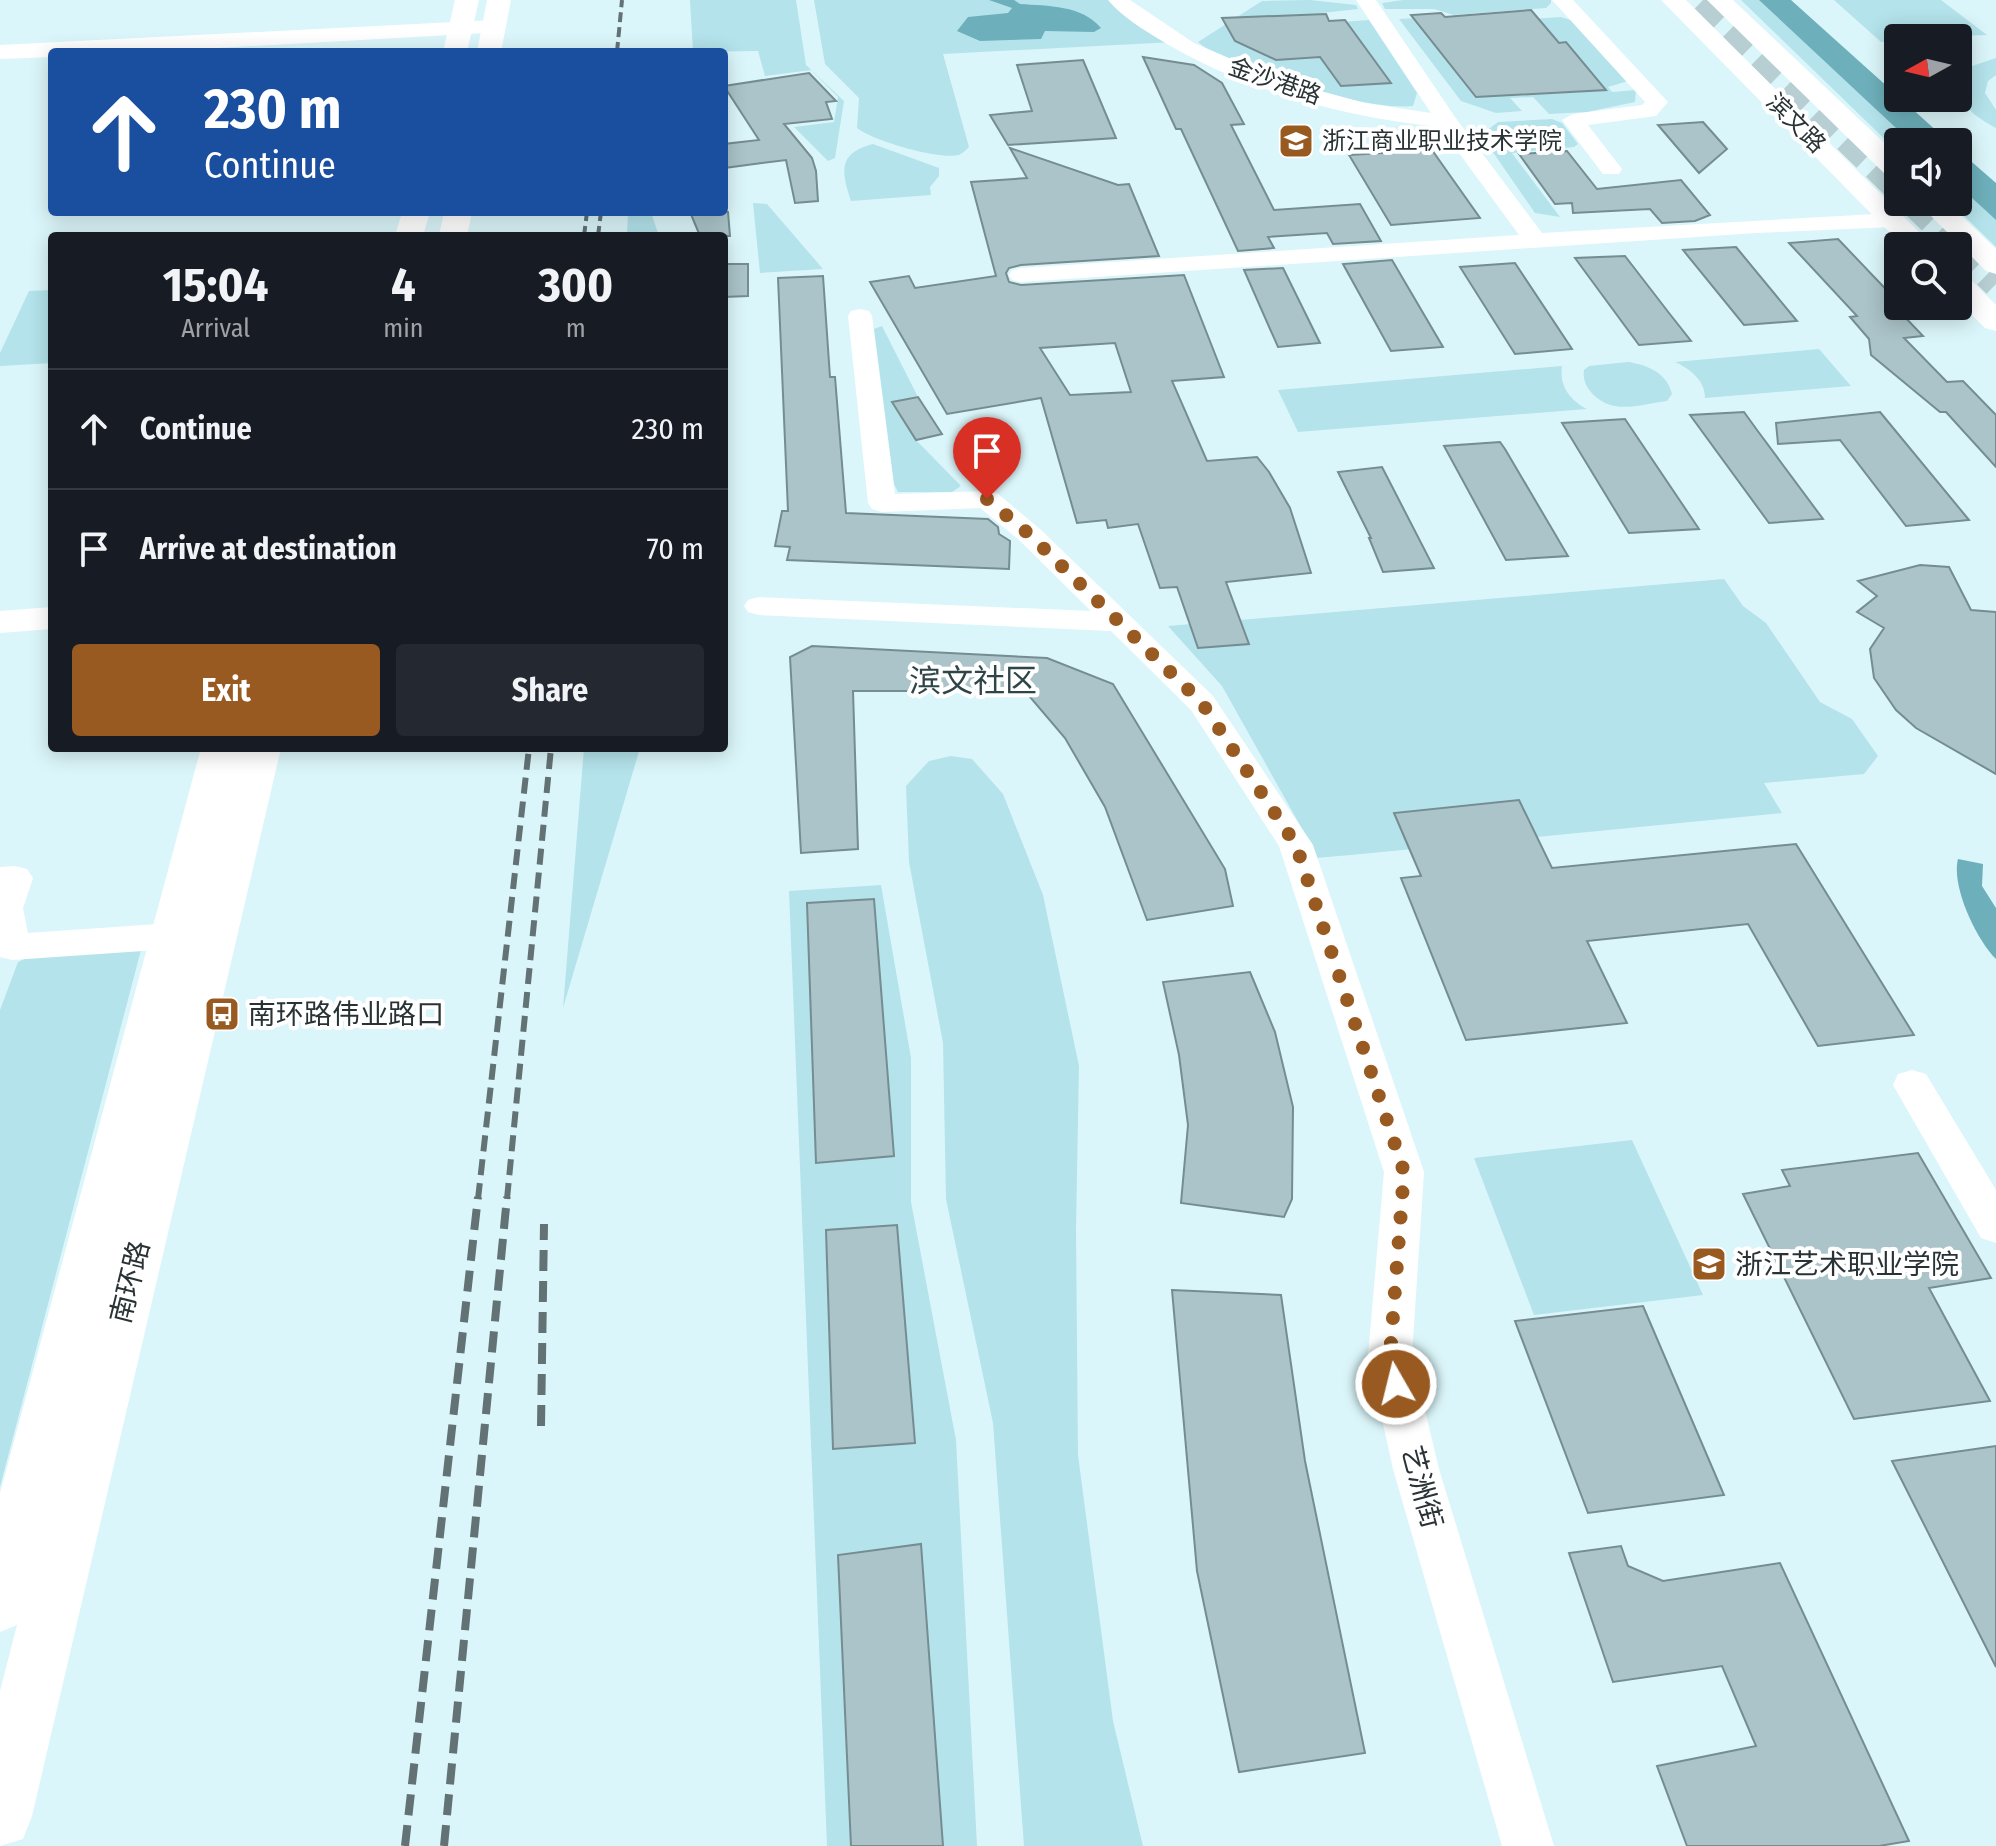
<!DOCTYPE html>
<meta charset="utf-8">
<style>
:root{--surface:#171b24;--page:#242831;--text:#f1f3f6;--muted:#9ea1a6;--line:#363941;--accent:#985a20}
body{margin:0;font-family:"Fira Sans Condensed","Noto Sans SC",sans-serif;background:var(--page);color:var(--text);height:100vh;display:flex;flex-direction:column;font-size:30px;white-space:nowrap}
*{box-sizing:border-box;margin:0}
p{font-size:26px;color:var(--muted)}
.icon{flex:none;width:44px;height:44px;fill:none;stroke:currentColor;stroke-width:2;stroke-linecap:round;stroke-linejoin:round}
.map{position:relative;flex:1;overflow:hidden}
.side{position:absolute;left:48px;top:232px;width:680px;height:520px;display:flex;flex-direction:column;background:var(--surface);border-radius:8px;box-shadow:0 4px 20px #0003}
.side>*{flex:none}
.guide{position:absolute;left:48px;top:48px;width:680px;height:168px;border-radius:8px;box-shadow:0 4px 20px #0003;background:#1a4fa0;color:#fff;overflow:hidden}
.needle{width:52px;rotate:262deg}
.controls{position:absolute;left:1884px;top:24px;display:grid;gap:16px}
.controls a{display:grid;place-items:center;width:88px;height:88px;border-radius:8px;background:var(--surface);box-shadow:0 4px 20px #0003;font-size:40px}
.pin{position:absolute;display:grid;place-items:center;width:68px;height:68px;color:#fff;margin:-82px -34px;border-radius:50% 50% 50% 0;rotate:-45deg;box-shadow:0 0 8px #0007}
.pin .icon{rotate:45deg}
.me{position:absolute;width:88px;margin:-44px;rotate:352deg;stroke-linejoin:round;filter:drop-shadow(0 0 6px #0008)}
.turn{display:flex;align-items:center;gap:28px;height:168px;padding:0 24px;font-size:36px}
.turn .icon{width:104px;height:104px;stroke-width:2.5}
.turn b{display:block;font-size:56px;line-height:68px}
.eta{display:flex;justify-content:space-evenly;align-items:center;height:136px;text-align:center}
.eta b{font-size:48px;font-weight:700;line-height:56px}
.primary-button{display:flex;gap:16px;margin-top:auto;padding:16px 24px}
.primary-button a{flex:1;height:92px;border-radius:8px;background:var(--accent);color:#fff;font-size:32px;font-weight:700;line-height:92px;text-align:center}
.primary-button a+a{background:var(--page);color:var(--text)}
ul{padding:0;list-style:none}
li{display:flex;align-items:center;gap:24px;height:120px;padding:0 24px;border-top:2px solid var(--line)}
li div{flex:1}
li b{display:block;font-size:30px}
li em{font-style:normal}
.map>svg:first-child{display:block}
</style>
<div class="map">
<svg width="1996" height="1846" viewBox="0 0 1996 1846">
<rect width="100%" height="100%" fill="#dbf6fa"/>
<path fill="#b4e3eb" d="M690,0H796L806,65L844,101L835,158L828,161L794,127L834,122L838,97L811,70L765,76L758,51L693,52Z
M814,0H1110L1174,42L943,54L969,147C966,150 963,153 959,155C939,160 873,141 857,128L859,98L825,64Z
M1310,0L1356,5L1358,9L1322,13L1328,23L1369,20L1417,93L1413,106C1368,111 1233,72 1198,42L1262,1Z
M1403,0H1551V3L1546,8L1454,15L1434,9H1385L1382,3Z
M1741,0H1762L1915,142H1898V152Z
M1834,0H1941L1987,35L1898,38V41L1881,42Z
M1450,16L1459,24L1561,17L1573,21L1628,81L1608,87L1612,92L1636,90L1635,102L1587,112L1549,114L1533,97L1510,98L1522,111L1496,113L1461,101L1399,19Z
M1996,58V75L1988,81L1985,93L1996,110V128C1976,117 1958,106 1958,81L1972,66Z
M1552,119L1562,123L1578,144L1574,147L1512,153L1560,217L1535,213L1481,135L1498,122Z
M873,144L939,168V176L930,187L931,195L851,201C841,171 838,153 873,144Z
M1958,182L1996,217V247L1950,202H1958Z
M753,203L767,204L823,269L760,273Z
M628,212H651L659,236H627Z
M52,290V363L0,366V353L29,291Z
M882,326L918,397L892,403L916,440L961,486L952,492H898L894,484L874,329Z
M1819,349L1851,386L1705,398C1705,380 1690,369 1675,362Z
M1628,362C1648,365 1667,373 1672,394L1667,401C1651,403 1630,409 1615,406C1598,403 1581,387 1584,370L1589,366Z
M1562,366C1559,386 1570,400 1587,409L1298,432L1278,390Z
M1724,579L1743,606L1766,623L1820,702L1852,719L1878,756L1864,774L1764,783L1782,813L1351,855L1315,858L1310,843L1222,686L1168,626Z
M584,748H640L563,1008Z
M951,756L972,759L1003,794L1043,895L1079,1066L1076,1228L1078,1455L1113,1721L1143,1846H1024L993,1423L946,1199L943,1043L909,862L906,786L929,761Z
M881,885L911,1058V1202L956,1440L977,1846H827L789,891Z
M45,949L141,950L0,1487V1010L18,962Z
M1632,1140L1703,1295L1534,1315L1474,1158Z"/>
<path fill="#6db0bb" d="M989,0H1014L1020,4C1048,6 1082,5 1101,28L1094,32L1045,31L1041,39L980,41L957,31L968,17L1008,13L1012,8Z
M1759,0H1791L1949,142H1911Z
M1958,150L1996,183V220L1958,185Z
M1958,859L1983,864L1982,886L1996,908V959C1976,939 1951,886 1958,859Z"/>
<path fill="#abc4c9" stroke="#758d91" stroke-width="2" fill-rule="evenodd" d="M1531,10L1559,43L1566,42L1606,90L1476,97L1411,15L1441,13L1445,17Z
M1326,14L1329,21L1345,20L1391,83L1341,86L1320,57L1276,60L1235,41L1222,18Z
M1143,57L1194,65L1222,83L1244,124L1231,125L1274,210L1360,204L1381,241L1333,244L1327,233L1268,237L1274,248L1238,251L1181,129H1176Z
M1083,60L1116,138L1008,145L990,115L1032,111L1017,65Z
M809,73L836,101L826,102L832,119L784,124L812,158L816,171L818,201L795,203L786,160L724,168V144L759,140L724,86Z
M1703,122L1727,149L1699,173L1658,125Z
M1010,148L1118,185L1129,184L1159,256L1021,265L1009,268L1006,273L1009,282L1021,285L1184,275L1224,377L1172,381L1207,461L1257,457L1269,472L1290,508L1311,573L1226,582L1249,644L1198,648L1177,587L1160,588L1138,524L1108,528L1106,520L1077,523L1041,398L947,414L870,282L909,276L915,288L996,276L971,182L1027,178ZM1115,343L1131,392L1070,395L1040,348Z
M1432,150L1480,218L1391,225L1349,155Z
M1567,151L1597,189L1681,180L1710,215L1695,221L1662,223L1650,209L1573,213L1572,203L1555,204L1519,154Z
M690,212H728L730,236H700Z
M1838,239L1898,302V306L1907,312H1900L1923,336L1904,338L1947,382L1963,381L1996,415V467L1946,412H1940L1871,355L1869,339L1850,317L1857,316L1789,243Z
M1736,247L1797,321L1744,325L1683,250Z
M1625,256L1669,313L1691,341L1639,345L1575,258Z
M1392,260L1443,347L1391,351L1343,264Z
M1515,263L1572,349L1515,354L1460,267Z
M724,264H748V296L724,297Z
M1283,268L1320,343L1278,347L1244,270Z
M823,276L830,377H835L846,513L988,519L998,527L999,534L1010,541L1009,569L787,560L790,547L775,546L782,511H788L778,278Z
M918,397L942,434L916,440L892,402Z
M1744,412L1757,430L1823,519L1769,523L1690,415Z
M1880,412L1969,520L1906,526L1840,440L1778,444L1776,423Z
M1625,419L1699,529L1629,533L1562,423Z
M1500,442L1505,449L1568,556L1506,560L1444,446Z
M1382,467L1434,568L1383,572L1369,538H1371L1338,472Z
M1920,565L1949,567L1971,610L1996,612V774L1916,728L1896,710L1874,678L1870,649L1884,628L1857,612L1877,596L1858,581Z
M812,646L1047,658L1113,684L1225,869L1233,906L1147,920L1105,807L1065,738L1025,691H853L858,849L801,853L790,657Z
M1519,800L1552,868L1796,844L1914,1035L1818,1046L1748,924L1587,941L1627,1023L1466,1040L1401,878L1421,876L1394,813Z
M874,899L894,1156L816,1163L807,903Z
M1250,972L1275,1032L1293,1107L1292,1199L1284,1217L1181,1203L1188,1125L1179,1055L1163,982Z
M1918,1153L1991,1278L1929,1288L1990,1401L1854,1419L1743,1194L1790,1186L1782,1170Z
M897,1225L915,1443L833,1449L826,1230Z
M1172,1290L1281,1295L1305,1461L1365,1753L1239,1772L1197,1571Z
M1643,1306L1724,1495L1588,1513L1515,1321Z
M1996,1446V1667L1892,1461Z
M921,1544L943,1846H851L838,1555Z
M1621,1546L1628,1566L1663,1581L1780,1563L1909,1841L1879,1846H1687L1657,1766L1756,1746L1722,1666L1613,1682L1569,1553Z"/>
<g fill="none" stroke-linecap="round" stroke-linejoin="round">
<path stroke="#b7cfd3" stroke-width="27" stroke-dasharray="27 13" stroke-linecap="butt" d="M1703,0L1898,189
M1912,202L1957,246
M1958,247L1996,284"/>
<path fill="#fff" fill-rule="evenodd" d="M1108,0H1130L1194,43L1280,80L1365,103L1431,113L1356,0H1376L1455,117L1542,233L1893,213L1901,215L1905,220L1901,225L1893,227L1756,233L1021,282L1012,280L1009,275L1012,270L1021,268L1519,235L1440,127C1344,117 1245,91 1162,41C1144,30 1122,17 1108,0Z
M1552,0H1573L1668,102L1656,116L1588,125L1622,169L1619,174H1603L1562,120L1573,114L1642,105L1645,102Z
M860,309L869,311L872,316L895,494L987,491L997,493L1040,529L1213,696L1313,845L1424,1172L1412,1356L1439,1469L1554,1846H1502L1393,1469L1368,1356L1384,1172L1279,846L1191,710L1111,631L759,615L748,612L744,606L748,600L759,597L1091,611L1020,541L980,508L882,512L872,509L868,503L848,316L851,311Z
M15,866L27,869L33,878L23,908L28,933L172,923L185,927L190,936L185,945L172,949L12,960L0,957V867Z
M1912,1070L1926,1074L1996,1190V1243L1981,1238L1893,1085L1898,1074Z"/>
<path fill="#fff" fill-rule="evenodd" d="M494,20L503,22L506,27L503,32L145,52H52V57L0,59V45Z"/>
<path fill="#fff" fill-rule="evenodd" d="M455,0H479L467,52H443Z
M487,0H511L501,52H477Z
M402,212H430L423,236H395Z
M444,212H472L467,236H439Z
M52,607V629L0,633V611Z
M201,748H281L32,1816L23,1839L0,1846V1691L17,1625L0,1632V1493Z"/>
<path fill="#fff" fill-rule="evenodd" d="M1661,0H1686L1933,246H1903Z
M1707,0H1733L1898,156V179L1888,177Z
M1917,202H1947L1996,249V274L1986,271Z
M1958,275L1969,278L1996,305V331L1985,328L1958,301Z"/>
<path stroke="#637275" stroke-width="4" stroke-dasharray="10 5" stroke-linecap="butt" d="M617,52L622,0
M584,236L587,212
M598,236L601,212"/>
<path stroke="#637275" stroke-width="6" stroke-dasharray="16 8" stroke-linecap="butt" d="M478,1199L529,748
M507,1199L551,748"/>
<path stroke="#637275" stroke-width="8" stroke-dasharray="21 10" stroke-linecap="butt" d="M541,1426L544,1224
M405,1846L478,1197
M444,1846L507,1197"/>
</g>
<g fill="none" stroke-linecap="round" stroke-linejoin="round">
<path stroke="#985a20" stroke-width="14" stroke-dasharray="0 25.2" d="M987,499L1030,535L1202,703L1296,845L1404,1172L1390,1356L1396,1384"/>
</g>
<defs>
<symbol id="university-square" viewBox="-11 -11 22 22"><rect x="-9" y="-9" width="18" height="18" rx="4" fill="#985a20" stroke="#fff"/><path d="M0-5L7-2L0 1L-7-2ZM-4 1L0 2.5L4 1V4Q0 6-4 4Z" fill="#fff"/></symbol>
<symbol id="bus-square" viewBox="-11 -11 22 22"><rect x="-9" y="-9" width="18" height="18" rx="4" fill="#985a20" stroke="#fff"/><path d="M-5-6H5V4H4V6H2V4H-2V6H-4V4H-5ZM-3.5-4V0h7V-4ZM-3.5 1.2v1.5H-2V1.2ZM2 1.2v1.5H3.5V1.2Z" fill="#fff"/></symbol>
</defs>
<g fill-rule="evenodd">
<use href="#university-square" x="1276" y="121" width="40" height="40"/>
<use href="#bus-square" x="202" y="994" width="40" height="40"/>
<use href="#university-square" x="1689" y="1244" width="40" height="40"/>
</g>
<g text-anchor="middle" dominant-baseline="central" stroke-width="8" stroke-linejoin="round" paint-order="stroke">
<g font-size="24" fill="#293335" stroke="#fff">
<text transform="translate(1275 81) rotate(19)">金沙港路</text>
<text transform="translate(1796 123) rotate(45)">滨文路</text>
</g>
<g font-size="24" fill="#293335" stroke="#fff" text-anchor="start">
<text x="1322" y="141">浙江商业职业技术学院</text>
</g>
<g font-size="28" fill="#293335" stroke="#fff" text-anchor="start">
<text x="248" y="1014">南环路伟业路口</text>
<text x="1735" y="1264">浙江艺术职业学院</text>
</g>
<g font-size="28" fill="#293335" stroke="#fff">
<text transform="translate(130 1282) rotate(-76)">南环路</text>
<text transform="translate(1422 1487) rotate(75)">艺洲街</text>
</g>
<g font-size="32" fill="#2f4548" stroke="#fff">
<text x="973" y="681">滨文社区</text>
</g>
</g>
</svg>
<div class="controls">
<a><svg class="needle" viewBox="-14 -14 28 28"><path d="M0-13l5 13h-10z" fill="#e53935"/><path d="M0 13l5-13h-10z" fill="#9ea1a6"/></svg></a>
<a><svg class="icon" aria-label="sound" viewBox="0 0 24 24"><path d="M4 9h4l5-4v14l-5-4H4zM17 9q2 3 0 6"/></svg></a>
<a><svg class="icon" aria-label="search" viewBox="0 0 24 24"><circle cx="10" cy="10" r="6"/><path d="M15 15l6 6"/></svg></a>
</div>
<div class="pin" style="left:987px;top:499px;background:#d93025"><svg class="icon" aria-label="arrive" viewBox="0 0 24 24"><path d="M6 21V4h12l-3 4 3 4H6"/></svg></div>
<svg class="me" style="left:1396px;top:1384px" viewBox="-20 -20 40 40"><circle r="17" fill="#985a20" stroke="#fff" stroke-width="3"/><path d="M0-11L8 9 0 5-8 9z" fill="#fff"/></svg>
<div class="guide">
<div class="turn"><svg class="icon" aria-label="ahead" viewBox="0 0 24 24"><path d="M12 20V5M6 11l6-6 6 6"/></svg><div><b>230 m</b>Continue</div></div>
</div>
<section class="side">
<div class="eta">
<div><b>15:04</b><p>Arrival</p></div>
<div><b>4</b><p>min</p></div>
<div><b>300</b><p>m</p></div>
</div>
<ul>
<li><svg class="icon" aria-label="ahead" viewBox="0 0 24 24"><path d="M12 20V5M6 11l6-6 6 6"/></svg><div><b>Continue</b></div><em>230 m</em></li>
<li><svg class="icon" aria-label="arrive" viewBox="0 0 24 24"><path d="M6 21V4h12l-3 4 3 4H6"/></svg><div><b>Arrive at destination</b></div><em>70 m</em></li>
</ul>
<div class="primary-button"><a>Exit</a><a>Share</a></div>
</section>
</div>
